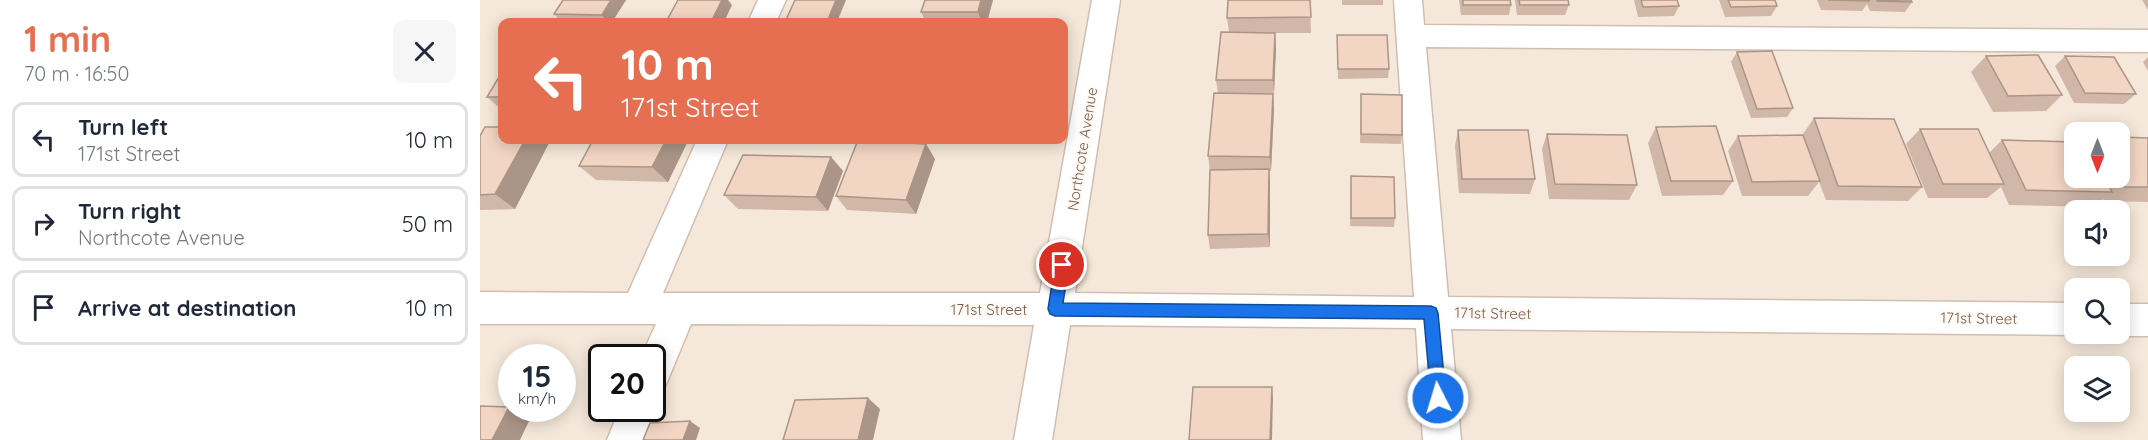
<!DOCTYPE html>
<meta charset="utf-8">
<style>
:root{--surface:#fff;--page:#f6f6f7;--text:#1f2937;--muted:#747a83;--line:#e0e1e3;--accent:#e76f51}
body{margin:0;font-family:Quicksand,sans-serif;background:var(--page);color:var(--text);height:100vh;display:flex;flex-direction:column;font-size:22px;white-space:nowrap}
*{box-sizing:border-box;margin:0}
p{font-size:20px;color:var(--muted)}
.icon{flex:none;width:33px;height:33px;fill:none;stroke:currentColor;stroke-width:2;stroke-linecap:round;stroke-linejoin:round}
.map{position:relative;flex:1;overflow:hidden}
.panel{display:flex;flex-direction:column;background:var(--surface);width:480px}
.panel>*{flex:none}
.top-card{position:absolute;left:18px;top:18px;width:570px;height:126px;border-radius:12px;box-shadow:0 3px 15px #0003;background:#e76f51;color:#fff;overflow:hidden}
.needle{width:39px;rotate:180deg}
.fabs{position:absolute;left:1584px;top:122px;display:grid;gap:12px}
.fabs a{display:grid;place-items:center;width:66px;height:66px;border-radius:12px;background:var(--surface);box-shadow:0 3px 15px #0003;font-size:30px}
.speed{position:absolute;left:18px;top:344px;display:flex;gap:12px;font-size:30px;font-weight:700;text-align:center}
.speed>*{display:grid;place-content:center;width:78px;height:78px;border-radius:50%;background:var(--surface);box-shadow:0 3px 15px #0003;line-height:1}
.speed small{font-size:15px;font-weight:400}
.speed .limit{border:3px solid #111;border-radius:9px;background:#fff;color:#111}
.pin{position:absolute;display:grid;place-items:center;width:51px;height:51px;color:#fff;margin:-26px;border:3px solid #fff;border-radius:50%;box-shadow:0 2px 6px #0007}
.me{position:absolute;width:66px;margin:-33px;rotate:355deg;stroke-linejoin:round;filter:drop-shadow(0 0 4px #0008)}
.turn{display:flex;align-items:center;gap:21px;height:126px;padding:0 24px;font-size:27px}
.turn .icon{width:78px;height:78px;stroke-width:2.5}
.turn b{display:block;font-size:42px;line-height:51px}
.round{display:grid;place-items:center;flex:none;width:63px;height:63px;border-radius:12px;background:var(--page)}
.overview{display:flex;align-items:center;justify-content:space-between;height:102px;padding:0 24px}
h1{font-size:36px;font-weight:700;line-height:45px;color:var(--accent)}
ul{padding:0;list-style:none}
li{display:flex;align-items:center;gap:18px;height:75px;margin:0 12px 9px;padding:0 12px;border:3px solid var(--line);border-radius:12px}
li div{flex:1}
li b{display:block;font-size:22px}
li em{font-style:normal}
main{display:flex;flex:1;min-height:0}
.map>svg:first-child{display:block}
</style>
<main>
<section class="panel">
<div class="overview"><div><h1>1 min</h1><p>70 m · 16:50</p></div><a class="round"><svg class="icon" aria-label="close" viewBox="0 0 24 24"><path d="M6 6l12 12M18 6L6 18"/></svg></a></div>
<ul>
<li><svg class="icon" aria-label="left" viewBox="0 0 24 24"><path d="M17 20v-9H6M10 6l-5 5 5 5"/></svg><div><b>Turn left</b><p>171st Street</p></div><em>10 m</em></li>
<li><svg class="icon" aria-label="right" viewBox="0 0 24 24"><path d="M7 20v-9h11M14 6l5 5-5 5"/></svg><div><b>Turn right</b><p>Northcote Avenue</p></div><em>50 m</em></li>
<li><svg class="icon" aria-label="arrive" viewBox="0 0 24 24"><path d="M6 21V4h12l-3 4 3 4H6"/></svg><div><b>Arrive at destination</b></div><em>10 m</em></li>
</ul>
</section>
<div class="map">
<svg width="1668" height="440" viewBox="0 0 1668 440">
<rect width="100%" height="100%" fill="#fdf6ec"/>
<path fill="#f5e8da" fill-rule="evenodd" d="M0,0H1668V440H0ZM22,22H584V140H22ZM1594,132H1640V177H1594ZM1594,210H1640V255H1594ZM1594,288H1640V333H1594ZM32,357H82V408H32ZM122,357H172V408H122ZM1594,366H1640V411H1594Z"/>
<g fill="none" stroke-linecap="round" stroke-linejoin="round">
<defs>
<path id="minor" d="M278,0H306L296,22H268Z
M612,0H640L595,293L934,297L914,0H942L944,25L1668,30V52L946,47L968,297L1594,303V333H1599L1594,335L971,329L981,440H943L936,328L590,325L572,440H534L554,325L211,324L185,387L172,392V357H161L176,324H0V292L148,293L217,140H248L183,293H560Z
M1640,304H1668V336H1640L1632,333H1640Z
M172,396L178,408L165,440H127L140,408H172Z"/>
</defs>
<use href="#minor" stroke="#d1beb0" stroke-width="3"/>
<use href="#minor" fill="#fff" fill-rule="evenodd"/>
</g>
<path fill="#d1b7a8" d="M83,0H146L132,22H82L74,14Z
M445,0H513L507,22H446L441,12Z
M830,0L831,33H795L796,49L793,96L794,109L791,171H789L790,183V247L730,249L728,235L730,171L728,156L738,93L736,80L749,32L747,18Z
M862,0H903V5H862Z
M979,0H1030L1031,5L1029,15H981Z
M1035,0H1088L1089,5L1085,15H1037Z
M1154,0H1197L1199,6L1194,16L1158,17Z
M1239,0H1295L1297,6L1291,16L1245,17Z
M1337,0H1431L1432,2L1425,12L1390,11L1387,4L1382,11L1341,10Z
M1662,0H1668V10Z
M857,35L909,69L908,78L858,79Z
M1257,52L1313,108L1307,117L1271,118L1251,62Z
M1506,56L1582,95L1566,111L1513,112L1491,72Z
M1585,56L1656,94L1644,104L1594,103L1575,66Z
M1668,57V71L1663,62Z
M22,72V110L7,97Z
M881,94L922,135L921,144L880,143Z
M1334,118L1442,187L1428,201L1346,200L1339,182L1328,196H1262L1248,151L1258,136L1334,166L1323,134Z
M1176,127L1253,181L1243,195L1182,196L1168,143Z
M1440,129L1509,153L1522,140L1594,177H1640L1668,138V202L1624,201L1623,199L1613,207L1529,205L1521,187L1507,198H1448L1426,144Z
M978,130L1055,179L1050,194L979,193L975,146Z
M1067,134L1157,185L1149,200L1069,199L1062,149Z
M0,136L70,141L35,209L0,210Z
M113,140H204L207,143L188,182L116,180L99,166Z
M351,157L363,171L348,211L258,209L244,195Z
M455,159L436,214L367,210L356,196Z
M871,176L915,218L914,227L870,226Z"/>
<path fill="#aa9588" d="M131,0H146L132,22H128L122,15Z
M242,0H248L252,5L244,22H231Z
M356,0H366L357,22H347Z
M501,0H513L507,22H502L498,12Z
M795,33L796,49L794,96L793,80Z
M793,94L794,109L791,171L790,157Z
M45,140H68L70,141L35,209L15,194Z
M186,140H204L207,143L188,182L172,167Z
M446,144L455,159L436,214L426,200Z
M351,157L363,171L348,211L336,197Z
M789,169L790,183V247L788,234Z
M792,387L793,398L792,440H790Z
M388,398L400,409L393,440H378Z
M29,407L51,417L40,440H12Z
M210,421L220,428L216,440H203Z"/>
<path fill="#f3d5c3" stroke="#aa9588" stroke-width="1.5" d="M83,0H131L122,15L74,14Z
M198,0H242L231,22H186Z
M315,0H356L347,22H305Z
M445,0H501L498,12H441Z
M748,0H830L831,17L747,18Z
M983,0H1030L1031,5H983Z
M1039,0H1088L1089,5H1040Z
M1161,0H1197L1199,6L1163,7Z
M1248,0H1295L1297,6L1251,7Z
M1348,0H1389V1Z
M1397,0H1431L1432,2L1397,1Z
M741,32L795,33L793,80H736Z
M857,35H907L909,69H858Z
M1292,51L1313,108L1277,109L1257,52Z
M1558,55L1582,95L1528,96L1506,56Z
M1585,56L1634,57L1656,94L1605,93Z
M22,72V97H7Z
M734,93L793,94L790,157L728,156Z
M881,94L922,95V135L881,134Z
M1334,118L1414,119L1442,187L1358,186Z
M1236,126L1253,181H1191L1176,127Z
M5,127H22V140H45L15,194L0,195V136Z
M1440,129H1498L1524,184H1463Z
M978,130H1048L1055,179H982Z
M1067,134L1147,135L1157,185L1075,184Z
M1323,135L1340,181L1272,182L1258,136Z
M1640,137L1668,138V187H1644L1638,177H1640Z
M113,140H186L172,167L99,166Z
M378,140L446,144L426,200L356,196Z
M1522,140L1594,142V177H1624L1632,192L1546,190Z
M263,155L351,157L336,197L244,195Z
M789,169L788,234L728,235L730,170Z
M871,176L914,177L915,218H871Z
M713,387H792L790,440H709Z
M388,398L378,440H303L315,400Z
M0,406L29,407L12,440H0Z
M210,421L203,440H163L170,423Z"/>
<path fill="#1a73e8" stroke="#114b97" stroke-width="1.5" d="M582,259L587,260L589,265L583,303L951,306L956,308L958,313L966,398L964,403L958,405L953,403L951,398L944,319L575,316L570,314L568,309L575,265L577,260Z"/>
<g text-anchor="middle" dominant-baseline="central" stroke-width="4.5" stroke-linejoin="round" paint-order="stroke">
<g font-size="15" fill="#7a5c4d" stroke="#fffaf3">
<text transform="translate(602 149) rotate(-81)">Northcote Avenue</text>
<text x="509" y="309">171st Street</text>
<text transform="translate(1013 313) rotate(1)">171st Street</text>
<text transform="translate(1499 318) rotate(1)">171st Street</text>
</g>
</g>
</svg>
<div class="fabs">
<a><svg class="needle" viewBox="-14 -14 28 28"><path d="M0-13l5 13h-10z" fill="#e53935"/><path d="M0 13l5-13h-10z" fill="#747a83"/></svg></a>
<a><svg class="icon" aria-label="sound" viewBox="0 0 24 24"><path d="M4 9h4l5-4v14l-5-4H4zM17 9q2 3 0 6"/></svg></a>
<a><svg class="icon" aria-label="search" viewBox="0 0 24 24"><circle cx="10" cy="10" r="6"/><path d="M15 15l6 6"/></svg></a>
<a><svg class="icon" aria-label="layers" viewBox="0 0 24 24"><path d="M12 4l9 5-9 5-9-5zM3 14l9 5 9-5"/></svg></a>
</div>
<div class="speed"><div>15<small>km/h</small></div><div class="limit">20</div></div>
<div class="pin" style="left:582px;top:265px;background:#d93025"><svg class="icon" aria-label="arrive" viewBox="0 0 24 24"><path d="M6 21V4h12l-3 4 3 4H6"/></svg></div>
<svg class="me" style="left:958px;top:398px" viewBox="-20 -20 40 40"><circle r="17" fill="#1a73e8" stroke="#fff" stroke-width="3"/><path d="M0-11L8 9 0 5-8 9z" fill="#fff"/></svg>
<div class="top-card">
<div class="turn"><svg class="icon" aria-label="left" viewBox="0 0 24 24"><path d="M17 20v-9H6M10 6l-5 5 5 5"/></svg><div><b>10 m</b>171st Street</div></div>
</div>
</div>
</main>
